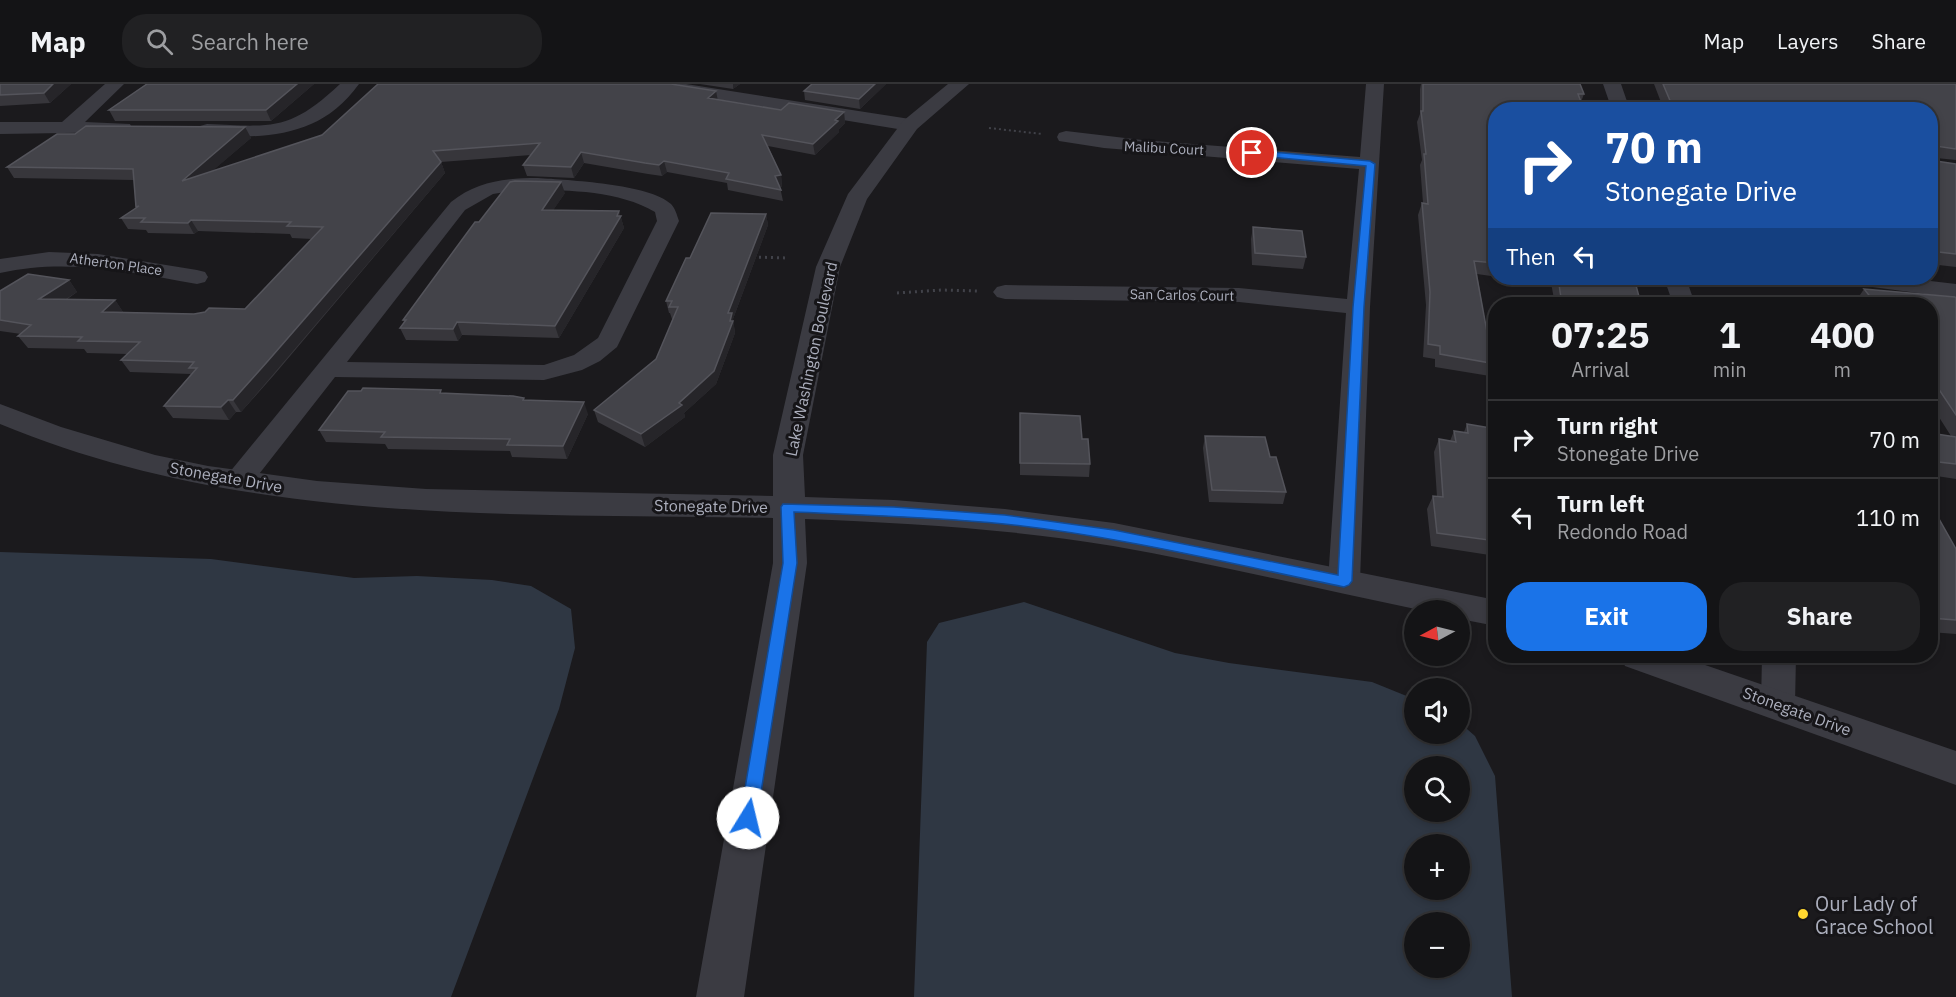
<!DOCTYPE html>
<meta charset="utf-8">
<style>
:root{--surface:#141416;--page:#212123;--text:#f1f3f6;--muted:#9d9ea1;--line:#333335;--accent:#1a73e8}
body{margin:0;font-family:"IBM Plex Sans",sans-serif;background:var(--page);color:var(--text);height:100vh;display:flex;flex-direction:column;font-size:22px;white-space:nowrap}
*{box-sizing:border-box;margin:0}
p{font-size:20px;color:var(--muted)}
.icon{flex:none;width:33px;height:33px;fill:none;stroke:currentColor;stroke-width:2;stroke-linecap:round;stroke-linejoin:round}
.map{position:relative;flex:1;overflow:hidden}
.sheet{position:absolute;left:1488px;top:213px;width:450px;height:366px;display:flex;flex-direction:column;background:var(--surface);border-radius:24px;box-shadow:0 3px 9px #0003,0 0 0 2px var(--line)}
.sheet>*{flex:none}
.hud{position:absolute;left:1488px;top:18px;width:450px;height:183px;border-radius:24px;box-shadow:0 3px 9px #0003,0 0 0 2px var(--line);background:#1a4fa0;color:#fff;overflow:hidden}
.needle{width:39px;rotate:263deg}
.fabs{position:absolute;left:1404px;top:516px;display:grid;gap:12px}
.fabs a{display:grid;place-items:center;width:66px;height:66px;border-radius:50%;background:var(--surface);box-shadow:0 3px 9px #0003,0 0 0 2px var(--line);font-size:30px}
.pin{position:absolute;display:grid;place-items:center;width:51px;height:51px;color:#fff;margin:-26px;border:3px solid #fff;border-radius:50%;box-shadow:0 2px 6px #0007}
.me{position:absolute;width:66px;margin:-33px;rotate:9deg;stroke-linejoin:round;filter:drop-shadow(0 0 4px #0008)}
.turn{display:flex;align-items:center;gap:21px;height:126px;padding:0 18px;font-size:27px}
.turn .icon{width:78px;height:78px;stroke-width:2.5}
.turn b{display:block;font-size:42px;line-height:51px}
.then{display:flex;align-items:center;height:57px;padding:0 18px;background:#0003;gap:12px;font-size:22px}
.eta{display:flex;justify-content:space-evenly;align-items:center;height:102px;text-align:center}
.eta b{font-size:36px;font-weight:800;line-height:42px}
.cta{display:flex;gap:12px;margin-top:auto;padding:12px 18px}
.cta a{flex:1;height:69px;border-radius:24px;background:var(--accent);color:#fff;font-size:24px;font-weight:800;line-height:69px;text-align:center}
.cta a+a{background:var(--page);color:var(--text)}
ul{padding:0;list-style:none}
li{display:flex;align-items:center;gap:18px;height:78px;padding:0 18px;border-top:2px solid var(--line)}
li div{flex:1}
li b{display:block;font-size:22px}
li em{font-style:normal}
header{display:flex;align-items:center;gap:36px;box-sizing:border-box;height:84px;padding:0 30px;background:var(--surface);border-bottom:2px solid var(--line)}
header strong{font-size:28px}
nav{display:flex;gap:33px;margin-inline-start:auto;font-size:21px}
.search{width:420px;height:54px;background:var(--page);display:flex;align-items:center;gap:15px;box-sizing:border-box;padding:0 21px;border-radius:24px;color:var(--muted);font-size:22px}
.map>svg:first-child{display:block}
</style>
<header>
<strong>Map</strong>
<div class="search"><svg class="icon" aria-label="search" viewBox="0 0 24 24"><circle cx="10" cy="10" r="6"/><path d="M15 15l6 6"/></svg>Search here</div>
<nav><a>Map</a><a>Layers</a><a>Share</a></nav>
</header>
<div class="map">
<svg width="1956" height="913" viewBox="0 0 1956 913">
<rect width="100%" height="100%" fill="#1b1a1d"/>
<path fill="#2f3743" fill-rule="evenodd" d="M0,468L211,475L354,494L417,492L492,496L531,502L571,525L575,564L559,625L451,913H0Z
M1024,518L1175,569L1229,579L1372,598L1414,615V650H1460V639L1475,652L1495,692L1512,913H914L927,558L939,539ZM1414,682H1460V728H1414ZM1414,760H1460V806H1414ZM1414,838H1460V884H1414Z"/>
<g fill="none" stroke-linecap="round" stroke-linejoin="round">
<path stroke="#414249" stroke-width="2" stroke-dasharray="2 3" stroke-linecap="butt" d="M989,44L1042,50"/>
<path stroke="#414249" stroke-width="3" stroke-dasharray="2 4" stroke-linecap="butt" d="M753,173L789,174
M897,209L942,206L977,207"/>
<path fill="#3b3b42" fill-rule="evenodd" d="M105,0H124L85,38L130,40L132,44L130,48L0,50V38H62Z
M340,0H359C320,54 267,54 207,52L200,50L198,46L200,42L207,40C273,43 290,47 340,0Z
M645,0H686L910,35L916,37L919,41L916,45L910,47L654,5L648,4Z
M1366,0H1384L1370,223L1360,497L1355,505L1344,508L1333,505L1328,497L1346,229L1239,218L1005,215L997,213L993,208L997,203L1005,201L1239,204L1347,215L1359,85L1104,64L1059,57L1057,53L1059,49L1066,47L1142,56L1360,73Z
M1603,0H1621L1630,26H1612Z
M538,94C567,96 650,100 671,120C675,124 677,131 679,137L617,263L600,277L582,286L544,296L335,293L249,403L239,405L229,403L225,396L229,389L451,118C477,97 505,94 538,94ZM518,106C562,106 616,105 655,128L657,137L598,254L574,271L544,281L347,278L465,126L493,110Z
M49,168L98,170L197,186L205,188L208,193L205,198L197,200C130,188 67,174 0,189V175Z
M1664,194H1686L1695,220H1673Z
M1846,194H1905L1956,200V214L1857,201L1849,199Z
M1762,572H1796L1795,620L1790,630L1778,634L1766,630L1761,620Z"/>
<path fill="#3b3b42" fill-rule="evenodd" d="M948,0H969L917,45L867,115L840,183L803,371L805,413L894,416L1005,425L1114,439L1496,516V542L1460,535V526H1420C1318,505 1216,480 1113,462C1011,445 908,439 805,435L807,479L744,913H696L773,479V434C513,429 245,442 0,340V320L61,343L155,371L208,382L317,397L426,405L773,412V371L816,183L848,110L903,37Z
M1620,572H1679L1956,667V701L1625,582Z"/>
</g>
<path fill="#37363b" d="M0,0H71L50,19L0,22Z
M145,0H314L271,37H115L109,26L145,1Z
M700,0H740L733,5Z
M812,0H886L860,25L805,16L804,7Z
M1421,0H1580L1584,10L1581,18L1496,26V156L1491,155L1495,179L1491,192L1477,190L1487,248L1496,250V293L1435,283V275L1423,273L1426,221L1418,131L1422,119H1423L1420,81L1422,76L1417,38L1420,30V5Z
M1654,0H1956V76L1936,74V77L1956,80V183L1930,180V26H1664Z
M716,7L718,16L781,26L844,28L845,39L839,45V48L815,71L768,62L781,91L782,103H780L783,117L728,106L727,99L667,88L662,92L648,90L584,79L574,94L527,92L523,81L531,71L441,78L445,89L274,291L241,328H236L229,336L173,334L164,322L191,290L130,288L121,276L128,270L87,269L84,265L28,264L18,252L21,250L0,247V207L69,196L77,208L66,216H115L123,228L194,230L245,225L312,155L292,154L290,150L198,147L194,150L148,149L146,146L128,145L121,134L136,124L134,96L14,94L7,83L75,50L245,43L251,54L213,86Z
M565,109L553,126L619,127L624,144L559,254L462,251L458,257L406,256L400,244L404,238L403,236L479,138Z
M766,130L768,141L733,235L735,249L716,300L684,329L685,333L645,363L598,338L594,326L656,275L673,235H672L670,229H669L666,217L690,174Z
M1253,143L1306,173L1303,185L1252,181L1251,155Z
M1550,194H1634L1641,220H1555Z
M1864,205L1956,214V395L1930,391V349L1951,352L1930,319V220H1859L1856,217Z
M1750,213L1812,220H1746Z
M443,309L525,316L588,330L567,375L512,373L510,367L388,365L385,360L326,358L319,346Z
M1020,329L1082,355L1090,380L1089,393L1020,391Z
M1467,340L1496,345V472L1431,462L1427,425L1433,412L1437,413L1434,368L1439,355L1450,357L1454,347L1464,348Z
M1205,352L1270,373L1286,408L1283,420L1209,418L1203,364Z
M1930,419L1956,465V550L1930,548Z"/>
<path fill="#262529" d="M53,0H71L50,19L44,9Z
M297,0H314L271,37L266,26Z
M733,0H740L733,5Z
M875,0H886L860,25L859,15Z
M716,7L718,18L708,14Z
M844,28L845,39L839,45V48L815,71L813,60Z
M245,43L251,54L188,108L182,97Z
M581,68L584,79L574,94L571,83Z
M664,77L667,88L662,92L659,81Z
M441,78L445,89L241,328L233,316Z
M781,91L782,103H776L775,92Z
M561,98L565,109L546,137L542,126Z
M619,127L624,144L559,254L555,242Z
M766,130L768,141L733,235L735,249L716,300L684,329L685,333L645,363L641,350L679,319L728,229Z
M191,136L198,147L194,150L188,139Z
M69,196L77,208L47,227L39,215Z
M115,216L123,228H102Z
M457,238L462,251L458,257L453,245Z
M228,316L236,328L229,336L221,323Z
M584,318L588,330L567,375L563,362Z"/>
<path fill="#434349" stroke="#54545b" stroke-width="1.5" d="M0,0H53L44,9L0,11Z
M147,0H297L266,26H109Z
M378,0H671L716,7L708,14L781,26L789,19L844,28L835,36L838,37L813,60L762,51L781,91L775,92L781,106L726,95L729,89L664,77L659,81L645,79L581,68L571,83L523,81L540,59L433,67L441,78L267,278L233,316H228L221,323L164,322L197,284H189L194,278L121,276L140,258L78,257L82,253L18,252L31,241L0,236V207L28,190L69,196L39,215L115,216L102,228L194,230L205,228L209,224L245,225L323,143L287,142L291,138L191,136L188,139L141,138L145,134H121L139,122L136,123L133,85L7,83L57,50H75L86,42L245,43L182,97L322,51Z
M812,0H875L859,15L804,7Z
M1423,0H1580L1584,10H1578L1584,26H1496V143L1489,142L1495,179L1474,177L1487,248L1496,250V280L1440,270V262L1428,260L1430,208L1422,119L1428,120L1424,70H1426L1421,27H1423Z
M1663,0H1956V65L1936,62V77L1956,80V170L1930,167V26H1674Z
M515,97L561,98L542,126L619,127L617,132H621L555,242L457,238L453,245L400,244L406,236H403L475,138H479L510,98Z
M711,129L766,130L728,229H732L730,237H733L714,287L679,319L682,321L641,350L594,326L656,275L678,223H669L672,217H666L686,174H690Z
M1253,143L1302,147L1306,173L1255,169Z
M1558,194H1634L1641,220H1562Z
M1864,205L1955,213L1956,214V331L1930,292V220H1876Z
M1750,213L1812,220H1754Z
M363,304L441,306L440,309L513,312L524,314L523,316L584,318L563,362L507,361L510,355L381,353L385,348L319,346L348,307H361Z
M1020,329L1080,332L1082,355H1088L1090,380L1020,379Z
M1467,340L1496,345V457L1437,449L1433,412L1443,413L1439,355L1456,358L1454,347L1468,349Z
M1930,349L1956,353V380L1930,377Z
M1205,352L1265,353L1270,373H1276L1286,408L1212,406Z
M1930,419L1956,465V536L1930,534Z"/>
<path fill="#1a73e8" stroke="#114b97" stroke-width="1.5" d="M1252,66L1370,77L1375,80L1364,223L1352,497L1349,501L1344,503C1232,480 1118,452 1004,440C934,433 864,431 794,428L797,479L757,734L755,739L748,741L742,739L740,734L783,479L781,423L783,420L894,423L1005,431L1114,446L1338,491L1353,223L1366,82L1249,71L1248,69Z"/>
<circle fill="#ffd730" stroke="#161518" stroke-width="2" cx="1803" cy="830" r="6"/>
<g text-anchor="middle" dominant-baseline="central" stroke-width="6" stroke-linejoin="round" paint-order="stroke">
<g font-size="14" fill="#acafbd" stroke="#161518">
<text transform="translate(1164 64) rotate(3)">Malibu Court</text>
<text transform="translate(116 180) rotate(8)">Atherton Place</text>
<text transform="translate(1182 211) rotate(1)">San Carlos Court</text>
</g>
<g font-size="16" fill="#acafbd" stroke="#161518">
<text transform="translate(811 275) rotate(-78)">Lake Washington Boulevard</text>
<text transform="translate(226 393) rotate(10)">Stonegate Drive</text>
<text transform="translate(711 422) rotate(1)">Stonegate Drive</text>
<text transform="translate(1797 627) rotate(20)">Stonegate Drive</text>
</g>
<g font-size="20" fill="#acafbd" stroke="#161518" text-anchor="start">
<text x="1815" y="819">Our Lady of<tspan x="1815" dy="23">Grace School</tspan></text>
</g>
</g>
</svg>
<div class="fabs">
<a><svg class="needle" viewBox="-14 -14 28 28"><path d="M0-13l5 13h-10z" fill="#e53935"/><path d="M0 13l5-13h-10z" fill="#9d9ea1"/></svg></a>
<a><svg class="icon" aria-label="sound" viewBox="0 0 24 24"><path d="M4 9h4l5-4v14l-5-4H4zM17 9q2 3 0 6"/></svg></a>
<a><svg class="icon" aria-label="search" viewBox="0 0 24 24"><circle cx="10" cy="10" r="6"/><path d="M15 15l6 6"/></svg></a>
<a>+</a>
<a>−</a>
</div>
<div class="pin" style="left:1252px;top:69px;background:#d93025"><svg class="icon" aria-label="arrive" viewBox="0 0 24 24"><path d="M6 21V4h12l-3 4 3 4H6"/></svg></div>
<svg class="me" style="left:748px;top:734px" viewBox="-20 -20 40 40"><circle r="19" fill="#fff"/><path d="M0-13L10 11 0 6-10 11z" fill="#1a73e8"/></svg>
<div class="hud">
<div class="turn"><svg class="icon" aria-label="right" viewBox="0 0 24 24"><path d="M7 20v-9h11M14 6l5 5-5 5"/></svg><div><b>70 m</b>Stonegate Drive</div></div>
<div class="then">Then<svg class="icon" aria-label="left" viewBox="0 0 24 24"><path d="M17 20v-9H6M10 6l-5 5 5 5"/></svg></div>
</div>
<section class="sheet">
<div class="eta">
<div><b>07:25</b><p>Arrival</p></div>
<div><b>1</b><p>min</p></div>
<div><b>400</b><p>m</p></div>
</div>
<ul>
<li><svg class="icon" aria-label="right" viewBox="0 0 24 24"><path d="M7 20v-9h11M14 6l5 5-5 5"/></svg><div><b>Turn right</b><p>Stonegate Drive</p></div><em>70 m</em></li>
<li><svg class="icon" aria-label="left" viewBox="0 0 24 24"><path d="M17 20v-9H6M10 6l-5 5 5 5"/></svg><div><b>Turn left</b><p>Redondo Road</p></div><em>110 m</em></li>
</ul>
<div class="cta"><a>Exit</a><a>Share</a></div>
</section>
</div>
